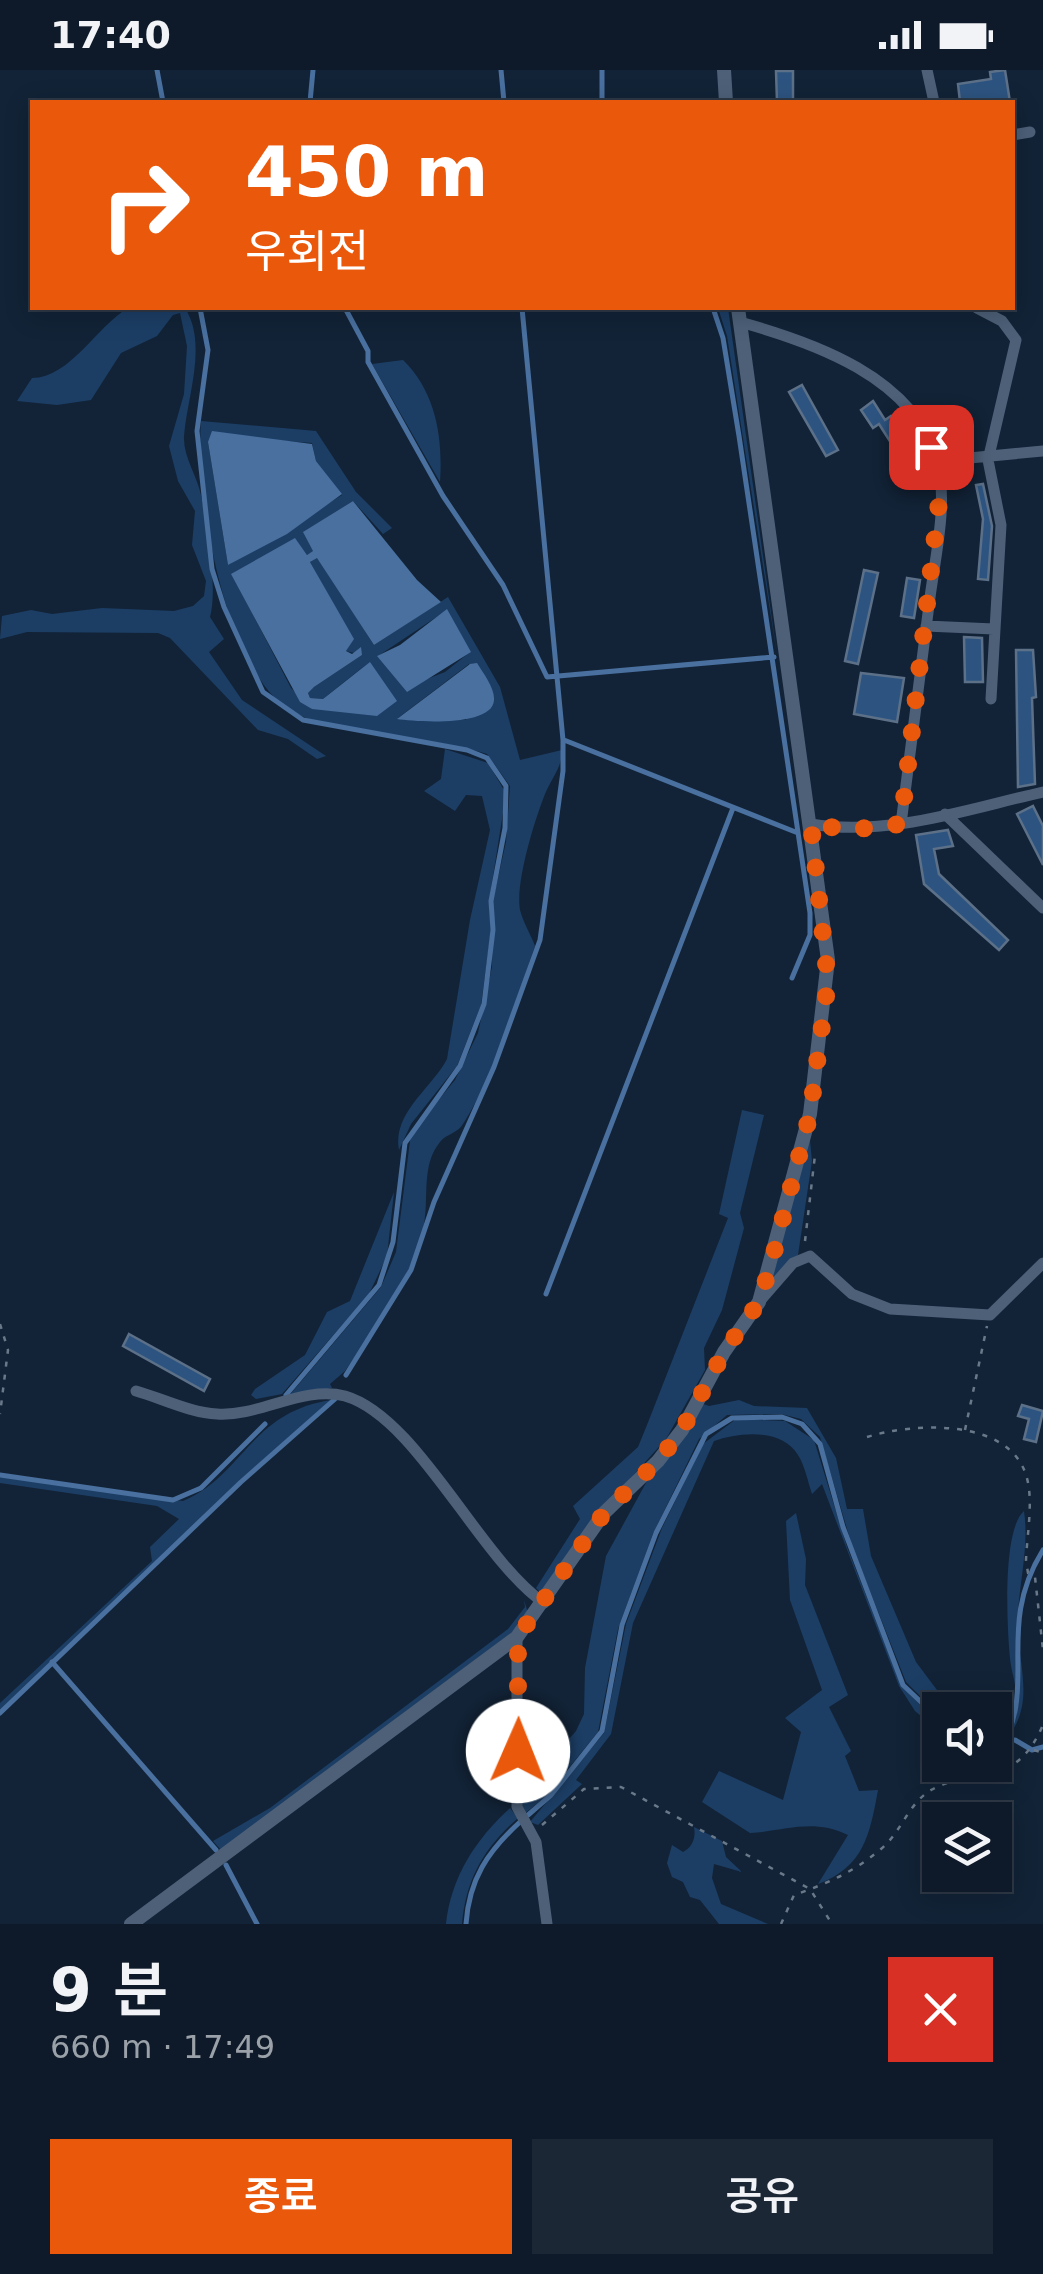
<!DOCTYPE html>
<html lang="ko">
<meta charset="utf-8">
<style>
:root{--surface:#0e1a29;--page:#1c2735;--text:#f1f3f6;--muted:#9ba1a8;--line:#2e3846;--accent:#ea580c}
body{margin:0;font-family:"DejaVu Sans","Noto Sans KR",sans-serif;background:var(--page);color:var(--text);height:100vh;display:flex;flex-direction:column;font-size:38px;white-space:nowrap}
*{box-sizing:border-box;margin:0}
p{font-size:32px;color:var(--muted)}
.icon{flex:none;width:55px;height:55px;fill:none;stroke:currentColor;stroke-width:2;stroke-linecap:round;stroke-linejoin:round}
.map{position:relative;height:1854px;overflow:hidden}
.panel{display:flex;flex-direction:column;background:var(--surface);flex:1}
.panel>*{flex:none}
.banner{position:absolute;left:30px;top:30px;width:985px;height:210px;border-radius:0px;box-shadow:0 5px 25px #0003,0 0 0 2px var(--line);background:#ea580c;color:#fff;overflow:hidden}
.controls{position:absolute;left:922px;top:1622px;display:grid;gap:20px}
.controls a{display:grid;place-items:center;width:90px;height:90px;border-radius:0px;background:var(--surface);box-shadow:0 5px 25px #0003,0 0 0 2px var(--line);font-size:50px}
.pin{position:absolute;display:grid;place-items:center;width:85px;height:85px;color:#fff;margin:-42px;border-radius:20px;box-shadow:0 5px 15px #0006}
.me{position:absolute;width:110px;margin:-55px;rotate:1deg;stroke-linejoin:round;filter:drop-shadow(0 0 8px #0008)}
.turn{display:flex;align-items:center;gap:35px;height:210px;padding:0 50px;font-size:45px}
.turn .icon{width:130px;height:130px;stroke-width:2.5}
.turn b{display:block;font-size:70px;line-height:85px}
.round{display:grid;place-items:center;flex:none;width:105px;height:105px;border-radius:0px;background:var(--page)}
.summary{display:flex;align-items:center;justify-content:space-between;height:170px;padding:0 50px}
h1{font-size:60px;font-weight:600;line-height:75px}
.primary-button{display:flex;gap:20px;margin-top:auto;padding:20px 50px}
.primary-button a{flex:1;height:115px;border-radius:0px;background:var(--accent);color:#fff;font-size:40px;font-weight:600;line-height:115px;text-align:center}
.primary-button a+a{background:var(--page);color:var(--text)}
.status{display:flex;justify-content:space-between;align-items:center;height:70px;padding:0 50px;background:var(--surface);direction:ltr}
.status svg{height:28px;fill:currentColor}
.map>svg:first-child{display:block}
</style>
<div class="status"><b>17:40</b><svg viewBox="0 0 49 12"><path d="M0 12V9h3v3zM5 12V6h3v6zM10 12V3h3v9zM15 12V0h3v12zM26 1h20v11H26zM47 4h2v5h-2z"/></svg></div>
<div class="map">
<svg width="1043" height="1854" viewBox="0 0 1043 1854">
<rect width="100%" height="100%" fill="#122337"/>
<path fill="#1c3e65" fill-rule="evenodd" d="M128,238H185C208,274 187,327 184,366C183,387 197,405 201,425C207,457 218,518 210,547L224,569L209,582L242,630L326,686L317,689L288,669L258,660L170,568L158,563L27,562L0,569L2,546L31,540L52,544L102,538L174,541L193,536L204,526L206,511L192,475L195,441L178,411L169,376L184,324L187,276L180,243L173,245L157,266L121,283L91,330L57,335L17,331L32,308C70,308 97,256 128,238Z
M718,238H728L777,585L727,266Z
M403,290C436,322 443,368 440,412L372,294Z
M201,351L316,361L356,422L392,458L383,464L353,431L304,462L314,481L307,485L295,469L232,504L291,618L312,639L369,592L323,629L310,628L308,623L314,617L362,585L346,581L353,569L310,492L317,487L374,575L448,527L500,617L520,690L562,680C562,698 552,707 545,724C535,749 515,813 520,840C523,852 531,865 535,876C514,935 497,1001 463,1054C458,1063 446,1064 440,1072C421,1095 429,1127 424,1154C415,1209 376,1256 345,1301L330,1314L332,1318L288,1327L381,1217L396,1182L411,1063L455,1010L478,963L492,897L493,830L506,772L510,716L487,684C430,665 352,669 299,645C225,613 195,424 201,351ZM259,369L312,373L316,391L342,425L228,495L208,372ZM447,540L470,582L445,602L422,611L378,586ZM469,594L466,650L398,648Z
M445,679L488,693L504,720V736L489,832L491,861L481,935L457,996L411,1054L399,1080C392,1043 432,1018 447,989L470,850L490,760L482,726L466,725L455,741L424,721L441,709Z
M742,1040L764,1045L740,1143L744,1158L722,1240L704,1278L705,1300L666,1369L601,1441L543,1525L536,1518L580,1449L573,1436L638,1377L647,1355L728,1148L719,1144Z
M809,1060L812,1091L798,1185L764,1222Z
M394,1122L387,1186L369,1224L282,1324L256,1329L251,1325L255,1319L305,1285L327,1242L350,1231Z
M332,1330L238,1412L0,1641V1633L152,1491L150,1477L179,1449L157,1436L0,1413V1407L183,1431C243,1406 251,1341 332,1330Z
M739,1330L754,1336L807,1338L836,1388L847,1439H863L871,1486L916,1592L952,1640H940V1646L906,1612L852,1476L820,1367L801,1349L781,1344L727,1345L699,1369L653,1464L618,1559L598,1662L545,1727L524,1744L520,1724L576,1661L584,1644L585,1598L606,1486L653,1400L700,1333L709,1336Z
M736,1349L785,1351L814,1370L847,1477L902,1617L940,1654V1662L915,1641L899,1616L822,1414L812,1424C808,1412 805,1396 798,1385C782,1358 739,1362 714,1371L633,1553L611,1664L576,1710L582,1714L538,1755L530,1752L604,1663L626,1554L662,1458L703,1374Z
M1024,1441C1029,1475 1020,1509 1018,1543C1015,1597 1043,1639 995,1680V1659C1004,1654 1012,1646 1015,1635C1019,1621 1011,1602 1010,1588C1007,1558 1002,1460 1024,1441Z
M796,1443L806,1489L805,1515L848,1625L829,1637L851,1681L845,1686L859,1721L878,1720C870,1764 864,1797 818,1814L848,1765C812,1748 786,1761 750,1763L702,1732L719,1701L783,1730L801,1662L785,1648L822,1620L790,1530L786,1451Z
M524,1530L528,1543L519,1557L221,1780L213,1771L270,1738L508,1559L525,1537Z
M510,1738L518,1748C484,1778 466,1809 462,1854H446C451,1807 476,1769 510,1738Z
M694,1757L722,1771L726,1787L742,1802L714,1794L712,1808L721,1834L768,1854H719L700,1830L690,1827L683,1812L672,1807L667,1793L672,1775L683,1782C693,1777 696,1767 694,1757Z"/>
<path fill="#49709f" d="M212,361L312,374L316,391L342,424L287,464L228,495L208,372Z
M353,431L417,510L441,532L374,575L317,488L310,492L354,569L346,581L352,584L361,577L362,585L314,617L308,623L310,628L323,629L370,592L397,631L377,646L312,639L300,632L231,504L295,468L307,485L313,481L303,462Z
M447,539L471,582L407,622L377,586L400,575Z
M477,593C483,603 495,618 494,630C493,657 417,652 397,649L470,594Z"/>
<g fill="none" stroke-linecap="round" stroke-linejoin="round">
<path stroke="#49709f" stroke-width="5" d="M157,0L163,32
M501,0L504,32
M602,0V32
M310,32L313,0
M200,238L208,280L197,361L212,499L224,537L263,622L303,650L467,680L487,688L506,716L505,758L491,831L493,860L484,934L460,996L405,1073L393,1172L379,1215L286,1325
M345,238L368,281V292L443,426L503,515L547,607L774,587
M713,238L723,268L739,366L810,843V865L792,908
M564,670L798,763
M546,1224L733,738
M346,1305L411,1200L434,1132L494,997L540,870L563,701V670L522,238
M0,1405L173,1430L201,1418L265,1354
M52,1592L216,1780
M0,1643L241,1412L335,1329
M1015,1670L1032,1680L1043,1677
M995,1685C1043,1622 992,1562 1043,1480
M528,1745L551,1725L602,1661L622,1555L656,1463L706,1364L732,1348L782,1347L802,1354L820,1374L843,1457L903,1615L940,1650
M226,1795L257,1854
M466,1854C469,1809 488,1781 520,1752"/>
</g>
<path fill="#2d5480" stroke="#5c7088" stroke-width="2.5" d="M1005,0L1010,32H960L958,14L991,9L990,2Z
M776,1H793V32H777Z
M802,315L838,380L826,386L789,322Z
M873,331L885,350L891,346L906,368L893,376L879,354L873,358L861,340Z
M983,414L992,456L988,510L978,509L983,449L976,415Z
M864,500L878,503L858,594L845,591Z
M907,508L920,510L914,548L901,546Z
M964,567L982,568L983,612H965Z
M1016,580H1033L1036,627L1032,628L1035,714L1018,717Z
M861,603L904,608L897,652L854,644Z
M1033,736L1043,756V795L1017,744Z
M948,760L953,776L934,779L939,804L1008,870L999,880L924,814L916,765Z
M129,1264L210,1309L204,1321L123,1276Z
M1022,1335L1043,1341L1036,1372L1024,1369L1029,1349L1018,1346Z"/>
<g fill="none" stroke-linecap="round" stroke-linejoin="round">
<path stroke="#6a798a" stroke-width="2.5" stroke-dasharray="5 8" stroke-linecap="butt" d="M805,1171L815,1085
M0,1254L8,1280L0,1344
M965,1360L987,1256
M867,1367C911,1353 1008,1347 1026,1405C1034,1429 1027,1464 1026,1490L1028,1503L1035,1507L1043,1580
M1034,1680L1043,1683
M542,1755L584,1719L621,1717L810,1819L832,1854
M781,1854L794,1825C826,1814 854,1802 881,1779C903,1761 909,1729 937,1717C986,1696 1016,1716 1043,1655"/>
<path stroke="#4d6078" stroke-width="11" d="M927,0L934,32
M1012,65L1030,62
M977,238L1002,251L1016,270L988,390L1001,455L991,629
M740,252C812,272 915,307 937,391C949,434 934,491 929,535C919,608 910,681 901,754
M938,391L1043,381
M926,556L994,559
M945,744L1043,838
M811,754C889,767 967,739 1043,722
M760,1231L793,1193L810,1186L852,1224L890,1239L990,1245L1043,1193
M136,1321C161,1328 191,1343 217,1344C259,1347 303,1315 345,1326C417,1347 479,1488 544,1533
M517,1567V1737L536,1772L547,1854"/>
<path stroke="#4d6078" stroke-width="14" d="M724,0L726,32
M131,1854L517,1567L604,1443L658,1391L682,1360L724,1282L759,1232L810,1044L828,890L738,238"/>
</g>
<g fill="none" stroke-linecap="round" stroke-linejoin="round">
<path stroke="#ea580c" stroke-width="18" stroke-dasharray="0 32.4" d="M518,1681V1567L604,1443L658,1391L682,1360L724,1282L759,1232L771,1194L810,1044L828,912L811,754L850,760L901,754L940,424L931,377"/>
</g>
</svg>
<div class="controls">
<a><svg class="icon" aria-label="sound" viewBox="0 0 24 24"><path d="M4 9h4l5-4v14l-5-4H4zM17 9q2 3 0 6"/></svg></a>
<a><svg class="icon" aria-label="layers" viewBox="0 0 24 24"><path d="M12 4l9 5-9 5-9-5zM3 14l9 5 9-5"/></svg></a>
</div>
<div class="pin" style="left:931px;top:377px;background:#d93025"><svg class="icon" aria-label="arrive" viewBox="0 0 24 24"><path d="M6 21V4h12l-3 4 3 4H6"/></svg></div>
<svg class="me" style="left:518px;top:1681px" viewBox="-20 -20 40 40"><circle r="19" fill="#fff"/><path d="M0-13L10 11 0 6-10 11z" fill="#ea580c"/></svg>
<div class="banner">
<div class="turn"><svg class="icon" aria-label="right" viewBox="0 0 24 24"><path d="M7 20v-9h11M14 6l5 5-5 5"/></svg><div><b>450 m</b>우회전</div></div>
</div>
</div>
<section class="panel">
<div class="summary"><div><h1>9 분</h1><p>660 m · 17:49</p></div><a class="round" style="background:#d93025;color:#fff"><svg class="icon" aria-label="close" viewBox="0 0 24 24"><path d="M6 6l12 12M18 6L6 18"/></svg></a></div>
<div class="primary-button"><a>종료</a><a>공유</a></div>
</section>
